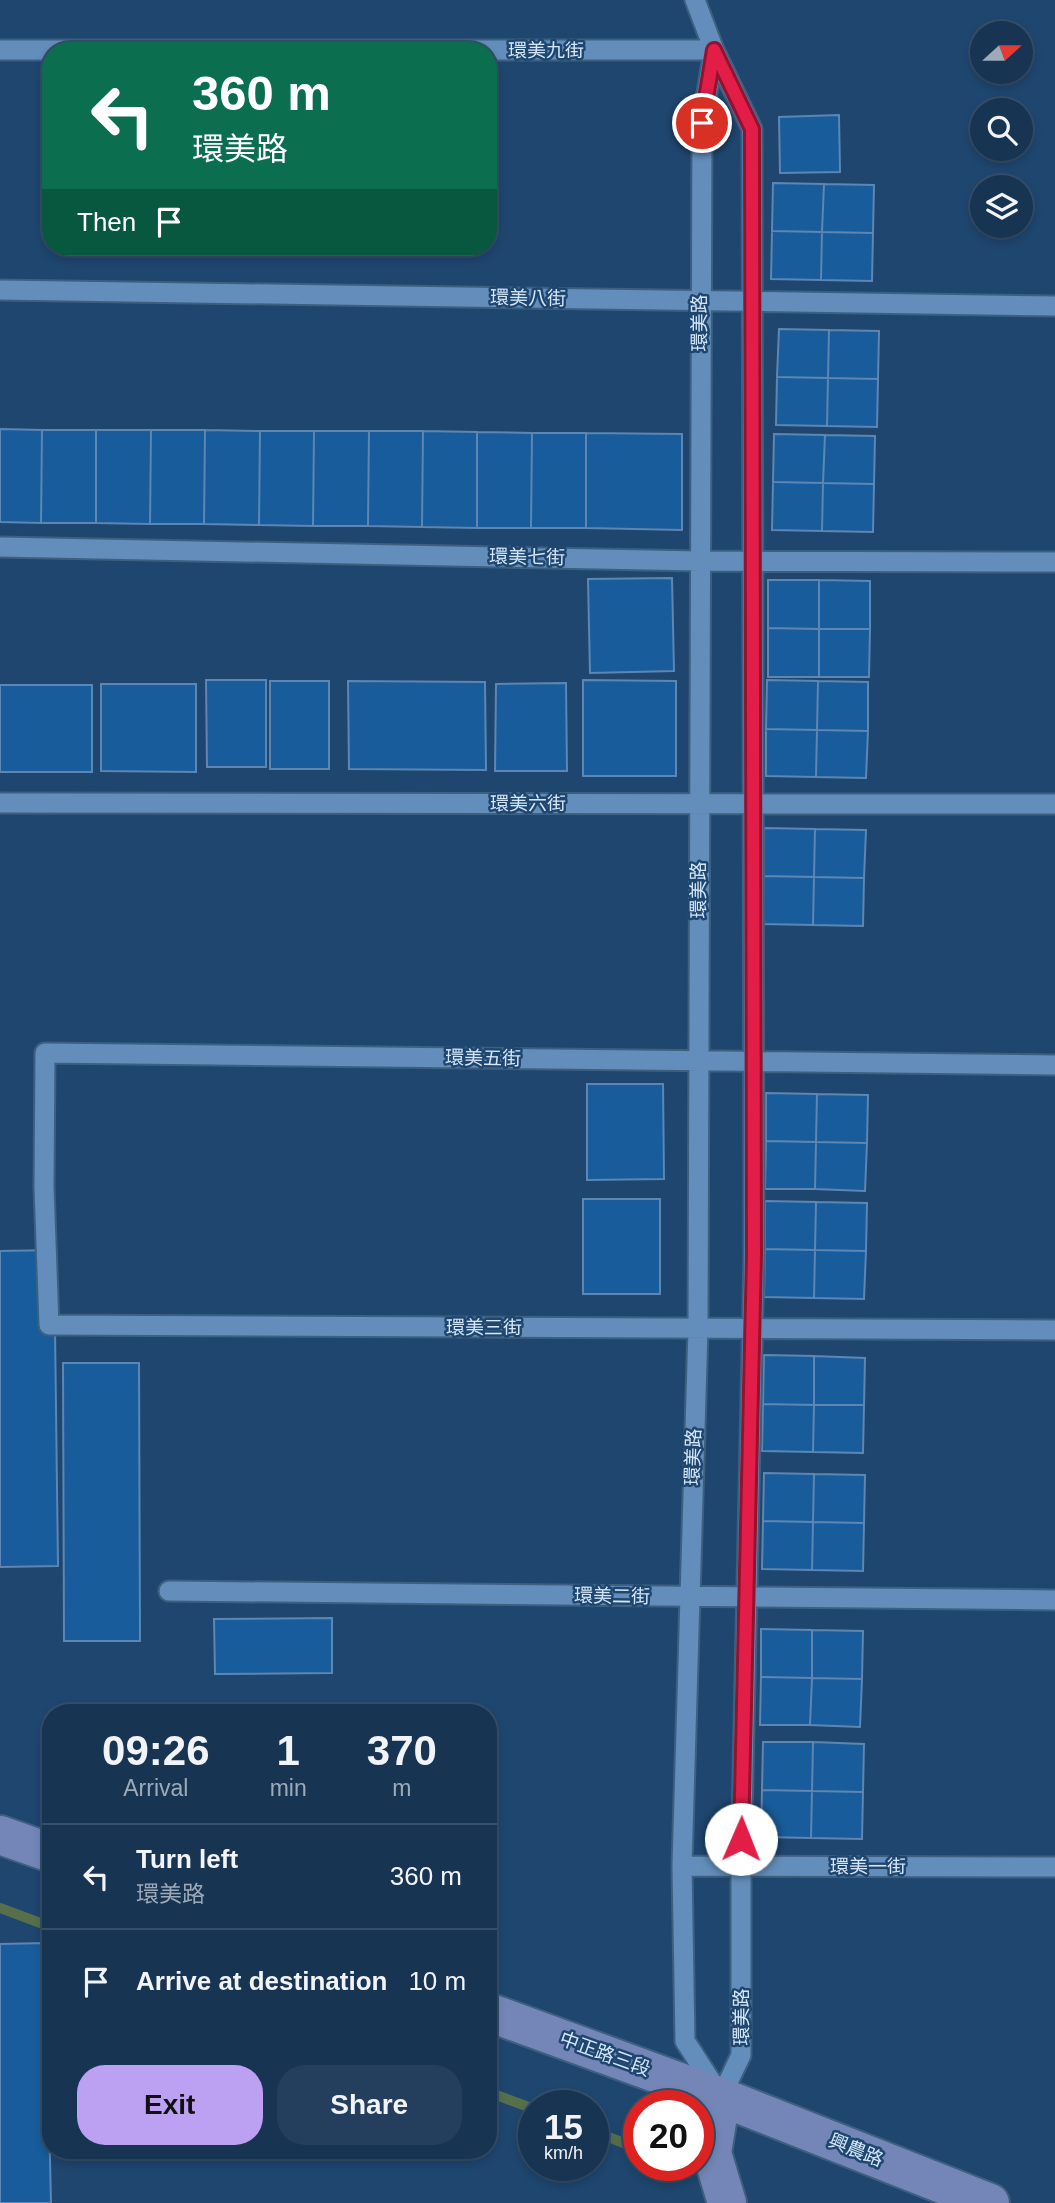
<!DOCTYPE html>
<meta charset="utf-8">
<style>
:root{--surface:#173453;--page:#243f5d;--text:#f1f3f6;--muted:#9eaab8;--line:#364f6a;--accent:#bca0f2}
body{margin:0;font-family:Helvetica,"Noto Sans TC",sans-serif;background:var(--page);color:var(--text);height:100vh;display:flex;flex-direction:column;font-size:26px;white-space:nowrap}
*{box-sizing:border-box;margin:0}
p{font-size:23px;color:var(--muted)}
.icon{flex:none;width:38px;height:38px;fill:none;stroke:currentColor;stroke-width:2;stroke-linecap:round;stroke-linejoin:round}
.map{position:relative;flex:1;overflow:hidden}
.side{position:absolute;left:42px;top:1704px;width:455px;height:455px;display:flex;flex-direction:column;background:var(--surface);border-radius:28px;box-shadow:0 4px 10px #0003,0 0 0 2px var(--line)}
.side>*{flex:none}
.hud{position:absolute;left:42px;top:42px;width:455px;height:214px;border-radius:28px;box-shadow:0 4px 10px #0003,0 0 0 2px var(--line);background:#0b6e4f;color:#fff;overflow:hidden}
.needle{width:46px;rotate:69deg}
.tools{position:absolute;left:970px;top:21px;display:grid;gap:14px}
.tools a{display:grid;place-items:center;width:63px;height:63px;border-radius:50%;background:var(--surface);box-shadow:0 4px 10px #0003,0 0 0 2px var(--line);font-size:35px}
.speed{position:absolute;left:518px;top:2090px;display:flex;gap:14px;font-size:35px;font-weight:700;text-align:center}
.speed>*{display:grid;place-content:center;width:91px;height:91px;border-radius:50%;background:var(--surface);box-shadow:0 4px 10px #0003,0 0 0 2px var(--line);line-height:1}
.speed small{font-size:18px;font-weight:400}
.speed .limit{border:10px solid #d22;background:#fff;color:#111}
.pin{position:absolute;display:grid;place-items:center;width:60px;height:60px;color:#fff;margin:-30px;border:4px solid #fff;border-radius:50%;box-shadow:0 2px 7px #0007}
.me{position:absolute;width:77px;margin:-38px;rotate:1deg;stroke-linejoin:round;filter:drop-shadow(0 0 5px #0008)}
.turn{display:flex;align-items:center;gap:24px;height:147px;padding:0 35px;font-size:32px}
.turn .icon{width:91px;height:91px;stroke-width:2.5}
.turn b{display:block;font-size:49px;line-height:60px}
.then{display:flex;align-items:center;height:66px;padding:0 35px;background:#0003;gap:14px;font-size:26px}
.eta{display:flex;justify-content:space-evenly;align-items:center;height:119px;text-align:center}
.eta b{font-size:42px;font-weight:800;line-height:49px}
.cta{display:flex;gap:14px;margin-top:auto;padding:14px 35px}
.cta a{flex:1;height:80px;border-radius:28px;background:var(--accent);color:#111;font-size:28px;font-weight:800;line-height:80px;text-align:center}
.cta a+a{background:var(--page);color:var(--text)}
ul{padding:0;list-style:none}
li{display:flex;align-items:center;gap:21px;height:105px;padding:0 35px;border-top:2px solid var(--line)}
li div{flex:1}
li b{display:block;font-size:26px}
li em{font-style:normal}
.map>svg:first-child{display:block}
</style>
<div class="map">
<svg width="1055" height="2203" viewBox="0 0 1055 2203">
<rect width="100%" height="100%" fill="#1f466f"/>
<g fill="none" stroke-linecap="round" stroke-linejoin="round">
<path stroke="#576f4b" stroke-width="10" d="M0,1908L51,1927
M488,2092L534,2109
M593,2131L639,2149"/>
</g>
<path fill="#185c9b" stroke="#5d86b3" stroke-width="2" d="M839,115L840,172L780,173L779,117Z
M773,183L824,184L822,232L772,231Z
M824,184L874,185L873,233L822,232Z
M772,231L822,232L821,280L771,279Z
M822,232L873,233L872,281L821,280Z
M779,329L829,330L828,378L777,377Z
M829,330L879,331L878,379L828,378Z
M777,377L828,378L827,426L776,425Z
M828,378L878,379L877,427L827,426Z
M0,429L42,430L41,523L0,522Z
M42,430H96V523H41Z
M96,430H151L150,524L96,523Z
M151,430H205L204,524H150Z
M205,430L260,431L259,525L204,524Z
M260,431H314L313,526L259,525Z
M314,431H369L368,526H313Z
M369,431H423L422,527L368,526Z
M423,431L477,432V528L422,527Z
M477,432L532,433L531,528H477Z
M532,433H586V528H531Z
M586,433L682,434V530L586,528Z
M774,434L825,435L823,483L773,482Z
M825,435L875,436L874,484L823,483Z
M773,482L823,483L822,531L772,530Z
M823,483L874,484L873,532L822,531Z
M672,578L674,671L590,673L588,579Z
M768,580H819V629L768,628Z
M819,580L870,581V629H819Z
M768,628L819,629V677H768Z
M819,629H870L869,677H819Z
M206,680H266V767H207Z
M583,680L676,681V776H583Z
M767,680L818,681L817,730L766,729Z
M270,681H329V769H270Z
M348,681L485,682L486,770L349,769Z
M818,681L868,682V731L817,730Z
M566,683L567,771H495L496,684Z
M101,684H196V772L101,771Z
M0,685H92V772H0Z
M766,729L817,730L816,777L766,776Z
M817,730L868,731L866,778L816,777Z
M764,828L815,829L814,877L764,876Z
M815,829L866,830L864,878L814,877Z
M764,876L814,877L813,925L762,924Z
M814,877L864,878L863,926L813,925Z
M587,1084H663L664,1179L587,1180Z
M766,1093L817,1094L816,1142L766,1141Z
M817,1094L868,1095L867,1143L816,1142Z
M766,1141L816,1142L815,1189H765Z
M816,1142L867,1143L865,1191L815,1189Z
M583,1199H660V1294H583Z
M765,1201L816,1202L815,1250L765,1249Z
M816,1202L867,1203L866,1251L815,1250Z
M765,1249L815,1250L814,1298L764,1297Z
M54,1250L58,1566L0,1567V1251Z
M815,1250L866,1251L864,1299L814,1298Z
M764,1355L814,1356V1405L763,1404Z
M814,1356L865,1358L864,1405H814Z
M63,1363H139L140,1641H64Z
M763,1404L814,1405L813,1452L762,1451Z
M814,1405H864L863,1453L813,1452Z
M764,1473L814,1474L813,1522L763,1521Z
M814,1474L865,1475L864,1523L813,1522Z
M763,1521L813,1522L812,1570L762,1569Z
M813,1522L864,1523L863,1571L812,1570Z
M332,1618V1673L215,1674L214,1619Z
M761,1629L812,1630V1678L761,1677Z
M812,1630L863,1631L862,1679L812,1678Z
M761,1677L812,1678L810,1725H760Z
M812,1678L862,1679L860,1727L810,1725Z
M763,1742H813L812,1791L762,1790Z
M813,1742L864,1744L863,1792L812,1791Z
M762,1790L812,1791L811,1838L761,1837Z
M812,1791L863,1792L862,1839L811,1838Z
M45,1943L51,2203H0V1944Z"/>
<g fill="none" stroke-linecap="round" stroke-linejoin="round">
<defs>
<path id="service" d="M695,0L714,50L752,129L754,1255L741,1866V2055L721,2097
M0,50H714
M714,50L702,123L698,1328L682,1866L685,2041L718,2092
M0,290L1055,306
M0,547L699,561L1055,562
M0,803L1055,804
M1055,1065L45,1053L44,1187L49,1325L1055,1330
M169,1591L1055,1600
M682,1866L1055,1867"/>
<path id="secondary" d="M0,1835L51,1853
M488,2012L721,2097L990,2203
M721,2097L712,2153L727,2203"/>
</defs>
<use href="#service" stroke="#3d6081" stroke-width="23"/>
<use href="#secondary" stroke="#3d6081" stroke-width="42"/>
<use href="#service" stroke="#638dba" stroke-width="19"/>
<use href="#secondary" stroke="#7386b7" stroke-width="38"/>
</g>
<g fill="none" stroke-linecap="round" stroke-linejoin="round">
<defs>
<path id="route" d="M702,123L714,50L752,129L754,1255L741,1839"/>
</defs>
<use href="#route" stroke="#92132f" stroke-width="18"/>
<use href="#route" stroke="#e11d48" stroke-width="12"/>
</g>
<g text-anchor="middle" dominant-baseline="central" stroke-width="5" stroke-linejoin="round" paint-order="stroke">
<g font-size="19" fill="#d4e6fa" stroke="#1f466f">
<text x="546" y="50">環美九街</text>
<text transform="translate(528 298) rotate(1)">環美八街</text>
<text transform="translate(699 323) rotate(-90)">環美路</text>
<text transform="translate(527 557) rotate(1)">環美七街</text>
<text x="528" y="803">環美六街</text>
<text transform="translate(698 890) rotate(-90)">環美路</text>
<text transform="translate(483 1058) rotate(1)">環美五街</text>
<text x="484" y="1327">環美三街</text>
<text transform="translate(693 1457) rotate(-88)">環美路</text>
<text transform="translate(612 1596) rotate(1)">環美二街</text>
<text x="868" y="1866">環美一街</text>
<text transform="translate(741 2017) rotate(-90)">環美路</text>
<text transform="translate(605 2054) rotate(20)">中正路三段</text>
<text transform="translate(856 2150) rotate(22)">興農路</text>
</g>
</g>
</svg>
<div class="tools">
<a><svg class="needle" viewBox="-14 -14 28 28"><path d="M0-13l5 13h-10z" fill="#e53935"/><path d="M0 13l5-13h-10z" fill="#9eaab8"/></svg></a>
<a><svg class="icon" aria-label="search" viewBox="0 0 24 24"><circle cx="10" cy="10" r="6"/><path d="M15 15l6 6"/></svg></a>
<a><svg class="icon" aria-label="layers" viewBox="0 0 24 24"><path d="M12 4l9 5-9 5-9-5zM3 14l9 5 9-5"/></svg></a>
</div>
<div class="speed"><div>15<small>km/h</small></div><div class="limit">20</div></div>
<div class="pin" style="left:702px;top:123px;background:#d93025"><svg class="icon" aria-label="arrive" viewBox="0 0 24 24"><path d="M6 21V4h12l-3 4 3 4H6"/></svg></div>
<svg class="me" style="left:741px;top:1839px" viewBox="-20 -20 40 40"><circle r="19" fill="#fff"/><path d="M0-13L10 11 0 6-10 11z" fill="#e11d48"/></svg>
<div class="hud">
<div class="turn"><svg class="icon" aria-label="left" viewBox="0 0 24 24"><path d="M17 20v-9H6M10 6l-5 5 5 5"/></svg><div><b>360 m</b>環美路</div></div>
<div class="then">Then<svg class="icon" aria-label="arrive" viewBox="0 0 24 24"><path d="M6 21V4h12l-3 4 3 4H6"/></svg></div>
</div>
<section class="side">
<div class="eta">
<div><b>09:26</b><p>Arrival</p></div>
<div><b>1</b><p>min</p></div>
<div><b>370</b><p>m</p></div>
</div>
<ul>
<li><svg class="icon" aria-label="left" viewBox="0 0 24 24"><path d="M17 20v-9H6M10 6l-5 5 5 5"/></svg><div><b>Turn left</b><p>環美路</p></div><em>360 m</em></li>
<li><svg class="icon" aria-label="arrive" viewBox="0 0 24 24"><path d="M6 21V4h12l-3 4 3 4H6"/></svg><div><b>Arrive at destination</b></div><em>10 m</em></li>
</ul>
<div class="cta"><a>Exit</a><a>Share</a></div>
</section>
</div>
